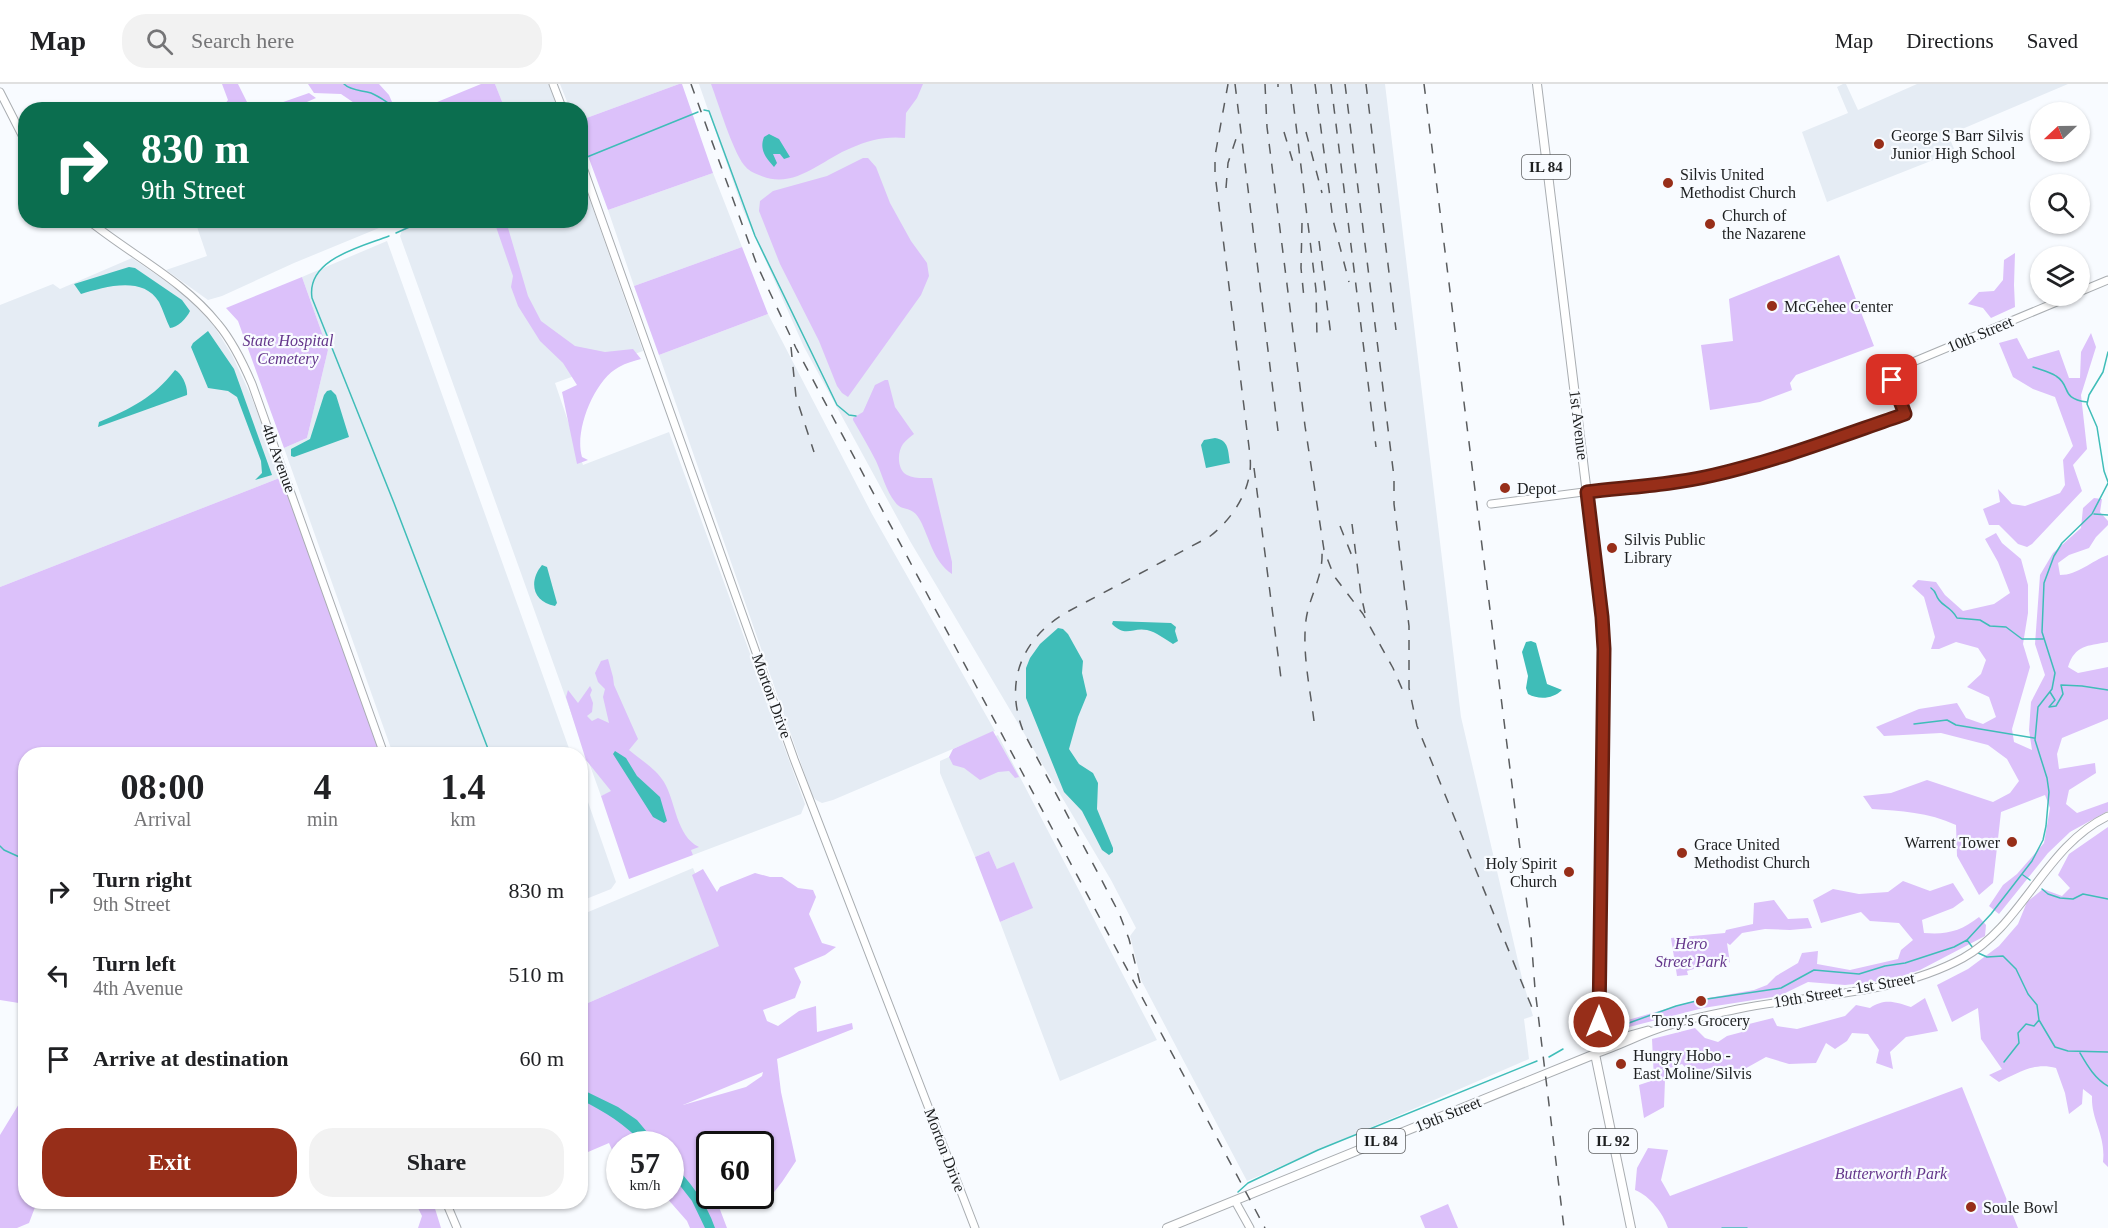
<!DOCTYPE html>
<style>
:root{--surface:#fff;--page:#f2f2f2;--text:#202124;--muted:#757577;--line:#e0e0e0;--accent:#972e19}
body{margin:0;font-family:Georgia,serif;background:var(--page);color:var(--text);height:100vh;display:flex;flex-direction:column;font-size:22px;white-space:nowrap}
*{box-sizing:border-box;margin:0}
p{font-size:20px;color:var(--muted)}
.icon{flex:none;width:33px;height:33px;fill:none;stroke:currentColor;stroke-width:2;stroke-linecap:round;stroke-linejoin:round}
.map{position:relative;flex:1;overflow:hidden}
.sheet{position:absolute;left:18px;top:663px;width:570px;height:462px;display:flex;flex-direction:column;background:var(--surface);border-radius:24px;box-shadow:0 2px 4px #0004}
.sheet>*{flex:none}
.top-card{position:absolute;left:18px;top:18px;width:570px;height:126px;border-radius:24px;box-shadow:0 2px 4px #0004;background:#0b6e4f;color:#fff;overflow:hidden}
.needle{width:39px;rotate:248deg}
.controls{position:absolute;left:2030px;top:18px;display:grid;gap:12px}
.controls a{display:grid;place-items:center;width:60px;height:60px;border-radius:50%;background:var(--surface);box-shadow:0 2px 4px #0004;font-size:30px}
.speed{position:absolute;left:606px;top:1047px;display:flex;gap:12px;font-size:30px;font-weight:700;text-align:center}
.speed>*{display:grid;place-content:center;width:78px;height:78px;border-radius:50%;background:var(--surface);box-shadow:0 2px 4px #0004;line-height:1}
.speed small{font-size:15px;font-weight:400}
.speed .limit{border:3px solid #111;border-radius:9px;background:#fff;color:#111}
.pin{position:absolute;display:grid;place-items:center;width:51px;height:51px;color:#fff;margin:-26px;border-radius:12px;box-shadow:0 3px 9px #0006}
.me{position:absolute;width:66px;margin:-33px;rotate:0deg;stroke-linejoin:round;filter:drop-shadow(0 0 4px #0008)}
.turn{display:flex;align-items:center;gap:21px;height:126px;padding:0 24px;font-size:27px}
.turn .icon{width:78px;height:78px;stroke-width:2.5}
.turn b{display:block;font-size:42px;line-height:51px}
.eta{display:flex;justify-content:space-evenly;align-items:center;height:102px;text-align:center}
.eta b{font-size:36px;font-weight:700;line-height:42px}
.action{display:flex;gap:12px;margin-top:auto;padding:12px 24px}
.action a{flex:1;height:69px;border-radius:24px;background:var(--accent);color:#fff;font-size:24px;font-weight:700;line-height:69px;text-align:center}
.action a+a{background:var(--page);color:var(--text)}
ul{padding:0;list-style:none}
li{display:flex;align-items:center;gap:18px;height:84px;padding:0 24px}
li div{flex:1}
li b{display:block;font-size:22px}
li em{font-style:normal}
header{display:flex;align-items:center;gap:36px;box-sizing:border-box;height:84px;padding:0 30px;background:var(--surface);border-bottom:2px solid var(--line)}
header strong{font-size:28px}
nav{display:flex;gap:33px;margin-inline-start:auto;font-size:21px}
.search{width:420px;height:54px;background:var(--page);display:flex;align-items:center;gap:15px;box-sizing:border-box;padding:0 21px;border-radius:24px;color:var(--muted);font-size:22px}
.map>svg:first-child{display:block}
</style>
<header>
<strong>Map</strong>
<div class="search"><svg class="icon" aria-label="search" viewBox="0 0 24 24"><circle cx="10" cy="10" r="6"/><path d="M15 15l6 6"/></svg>Search here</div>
<nav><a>Map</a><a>Directions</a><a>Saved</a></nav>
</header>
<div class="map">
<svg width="2108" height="1144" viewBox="0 0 2108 1144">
<rect width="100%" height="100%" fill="#f8fbff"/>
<path fill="#e5ecf4" d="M495,0H549L558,25H505Z
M560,0H679L581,36L580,26L570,25Z
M699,0H1385L1461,633L1522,894L1533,932L1524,935L1529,975L1247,1097L1141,896L1130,852L1136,844L1111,796L910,457L804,263L743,126Z
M1843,0H1846L1858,26L1917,0H2068L1948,51L1956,69H1951L1827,118L1802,48L1848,29L1837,3Z
M713,89L742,163L634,202L608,126Z
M581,91L643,267L555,299L583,381L669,348L805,720L801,730L693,771L655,690L601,712L400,152L403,144L421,137L580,136Z
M195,137V136L396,137L294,179L222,212L208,216L166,186L207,172Z
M387,157L571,670H393L284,364L307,354L328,266L302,193Z
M132,174L183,209L214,242L232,271L251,312L282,393L0,503V221L53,200L60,205Z
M768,230L872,430L995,647L833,716L822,719L816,716L812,711L659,271Z
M998,651L1157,956L1060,997L1000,838L1032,824L997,785L989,767L975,773L940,689V677Z
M581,698L616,798L611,805L581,817Z
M693,784L724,860L581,922V831Z"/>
<path fill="#dcc1fa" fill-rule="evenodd" d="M222,0H238L247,18L269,23L309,9L316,14L291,25H221L228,16Z
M308,0H379L389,11L395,25H363L341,10L314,9Z
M481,0H495L505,25H426L425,23Z
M679,0H682L713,89L608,126L581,53V36Z
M711,0H923L917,14L906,29L905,54C886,52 869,56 851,64C821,76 794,107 759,91C753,89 748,86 744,81C732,65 719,21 711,0Z
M863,74H868L876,83L890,119L911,157L927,179L929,192L921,211L848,313L842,309L837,302L819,257L780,180L759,127L760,117L773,107L827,92Z
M494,137H506L528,212L541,237L575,262L605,268L633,265L641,275C634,277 626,279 619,283C594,296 574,347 582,373L588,376L577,380L562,308L577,301L563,279L540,257L518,222L511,203L513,192Z
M742,163L768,230L659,271L634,202Z
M2015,169L2014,201L2015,223L1991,234L1983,224L1968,220L1979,208L1994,207L2003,196L2004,176Z
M1839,171L1874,262L1796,291L1790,299L1792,306L1760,318L1710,326L1701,261L1733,257L1729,215Z
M302,193L328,266L307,354L284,364L238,237L226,224Z
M2091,249L2096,263L2081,311L2087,365L2073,381L2082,407L2032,460L2027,463L2018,460L1999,441H1989L1983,425L2000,418L1998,405L2012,420L2025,422L2060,409L2065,401L2063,376L2073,362L2055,313L2033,305L2013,293L1999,259L2017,254L2028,275L2059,266L2069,294H2080L2081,268Z
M885,296H888L895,323L914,350C910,353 906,356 903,360C897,368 897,386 907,391C914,395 924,394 932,394L952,478V490C933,477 930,455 920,436C911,420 903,429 895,418C886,407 882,390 876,377C869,363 861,350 853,336V334L863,328L875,301Z
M282,393L381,670H26L25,920L0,916V503Z
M2094,414L2102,415L2100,428L2108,437V441L2096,453L2089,464L2069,471L2058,479L2060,491C2078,491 2091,477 2108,471V558C2087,562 2075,561 2068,583L2078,589L2108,583V635L2062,654L2057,670L2059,685L2095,679L2096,689L2069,706L2066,720L2077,729L2108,718V727L2070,748L2048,769L1999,830L1989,822L2003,801L2017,790L2044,759L2050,724L2045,711L2001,728L1993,799L1979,811L1957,772L1956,741C1928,728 1901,727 1872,725L1863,712L1891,709L1927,696L1993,718L2010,709L2019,697L2007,675L1988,661L1941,649L1884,652L1876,643L1919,625L1957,619L1966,634L1983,640L1996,633L1989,613L1967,603L1981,590L1986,576L1978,564L1956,558L1939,565H1931L1935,553L1924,513L1912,502L1918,496L1936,498L1945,511L1963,527L1994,520L2010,509L1998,478L1985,455L1996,449L2002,459L2021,475L2028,501V529L2023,560L2030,583L2012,645L2014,658L2032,666L2029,646L2031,618L2045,591L2035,560L2040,491L2053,469L2081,444L2083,424Z
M608,575L613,593L614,601L638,655L629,666C641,676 656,685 664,698C676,718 676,752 699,763L691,766L693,771L629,795L601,712L611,707L586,676L566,613L568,606L578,619L590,602L592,606L590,611L593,619L592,628L587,632L592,637L598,634L609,639L603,613L605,605L598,598L595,589L601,577Z
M993,647L1019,693L1015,694L1009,687L998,688L980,696L964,684L953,681L949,673L953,665Z
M2108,743V1083L2103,1078C2106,1050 2091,1037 2092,1012L2083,1005L2082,1020L2069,1030L2065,1009L2056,984C2034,978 2018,989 1999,998L1989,991L2002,985L1981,955L1978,924L1952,938L1937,901L1968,885L1999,862L2018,840L2027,818L2043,805L2062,812L2070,804L2058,791L2069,770Z
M989,767L997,785L1014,778L1033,824L1000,838L975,773Z
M703,785L717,808L720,803L755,789L770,793H782L798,804L813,806L816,813L809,830L822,859L836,863L825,871L794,884L801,898L795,914L763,926L767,937L778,942L799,927L816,922L817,948L852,939L853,945L777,975L781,1008L796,1077L782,1098L767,1117L752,1116L744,1112H760V1060H710V1112H725L716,1115L727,1144H690L687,1137L665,1112H670V1060H620L619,1082L609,1059L581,1071V922L719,862L692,791ZM763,988L762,992L746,1003L683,1021Z
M1903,797L1930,807L1953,799L1964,816L1953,824L1922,836L1924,849C1947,851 1961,847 1979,833L1986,841L1985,852L1920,886L1890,896L1845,901L1808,898L1779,912L1703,924L1629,943L1628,936L1697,916L1754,906L1767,901L1776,892L1798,879L1802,869L1818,867L1817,880L1850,886L1898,875L1901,866L1913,856L1899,839L1870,837L1861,828L1821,839L1813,816L1833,805L1859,810L1888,808Z
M1774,816L1788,835L1808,834L1812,844L1790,846L1765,845L1742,849L1730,861L1727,859L1730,879L1727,875L1687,887L1688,891L1677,892L1671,854L1725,849L1726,846L1753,840L1754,819Z
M1925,914L1938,947L1906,953L1890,968L1893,985L1876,979L1879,966L1868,950L1852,949L1847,957L1835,965L1826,959L1816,979L1789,980L1766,973L1732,992L1716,982L1692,990L1682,980L1667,985L1665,996L1664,1023L1644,1034L1639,1001L1654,996L1652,955L1695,944L1705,954L1718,958L1727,952L1742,948L1749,940L1773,934L1777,942L1797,945L1845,932L1856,921L1870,924C1885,914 1895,918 1911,923Z
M1962,1003L2018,1144H1668C1663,1129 1650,1112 1635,1106L1637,1084L1648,1064L1668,1066L1661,1096L1670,1112Z
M25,1010L26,1118H37L29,1139L17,1144H0V1051Z
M415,1118H433L441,1144H418L422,1132Z
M1448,1120L1458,1144H1425L1420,1132Z"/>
<path fill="#3fbdb8" d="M769,50L779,55L790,73L784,75L780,70H773L777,79L774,83C766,74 759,66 764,53Z
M129,183L135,184L182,216L190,227C187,234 177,244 170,244C166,236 163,226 159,218C143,191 104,203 81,210L74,200Z
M208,247L234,285L272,391L255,396L262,389L261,377L237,313L228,307L208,304L191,263L193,259Z
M175,286C182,289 188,303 187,311L98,343L99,338C132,324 153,314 175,286Z
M331,306L336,311L349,353L294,373L291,372V365L310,355L324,311L327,307Z
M1215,354C1229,356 1228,367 1230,379L1206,384L1201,361L1204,356Z
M542,481L547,483L557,519L555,522C533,518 528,498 542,481Z
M1113,537L1171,539L1176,543L1175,547L1178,557L1173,560C1165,555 1156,548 1147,546C1132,543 1126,554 1112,540Z
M1058,544L1063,545L1068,550L1083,577L1082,589L1087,611L1078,633L1069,665L1079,680L1093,689L1098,699L1097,725L1113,764V768L1109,771L1102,766L1082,727L1064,708L1026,614V584L1030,574L1040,560Z
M1531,557L1536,559L1547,600L1562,606C1553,615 1539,616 1528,610L1526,604L1528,592L1522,568L1526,558Z
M615,667L626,674L637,692L660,713L667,737L664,739L653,733L613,670Z
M581,1005L618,1023L637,1036L657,1060H644C624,1040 606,1028 581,1016Z
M670,1077C689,1097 706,1117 715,1144H705L692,1117L671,1090Z"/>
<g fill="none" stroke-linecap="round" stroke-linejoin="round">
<path stroke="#3fbdb8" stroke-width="1.5" d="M344,0C351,7 362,6 371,9C381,13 390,21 400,26
M704,26L709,27L755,152L837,321L849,331L856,332
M587,73L698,28
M396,149L425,136
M389,152C361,163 306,175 312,214L394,419L490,670
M2108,268L2103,288L2089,311L2087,320L2097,343L2104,387L2108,398
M2033,283C2041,286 2050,288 2056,292C2072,302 2059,314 2087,318
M2094,430L2108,431
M1931,504C1937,508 1935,511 1939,516C1944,523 1951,523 1957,534L1980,536L1990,542L2006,543L2022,555H2043
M2050,608L2055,616L2049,623L2056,622L2063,610L2061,601L2082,602L2108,606
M1914,640L1947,636L1956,641L2034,654
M0,762L4,766L26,776
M2023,791L2030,796
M2042,805L2048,810L2060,814L2073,815L2083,810L2108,815
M1967,856L1973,864
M1976,868L1987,873L2003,872L2016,885L2028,910L2037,921L2039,936L2055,963L2068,967L2108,968
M1626,940L1676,922L1700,916L1781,904L1814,886L1859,890L1885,882L1905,879L1954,863L1967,856L1991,830L2032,777L2043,756L2046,742L2049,708L2047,694L2035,656L2038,623L2052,605L2055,589L2042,548L2044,499L2054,472L2062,459L2092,430L2108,399
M2080,969C2087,981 2095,995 2108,1002
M1549,973L1563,965
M2004,978L2019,959L2018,949L2026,940L2034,942L2039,936
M1238,1108L1248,1099L1318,1066L1537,977
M1722,1144H1747"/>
<defs>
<path id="secondary" d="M553,0L563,26
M0,8L26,59
M580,75L794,675L975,1144
M88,136C131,171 183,196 218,240C233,258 243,279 252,300L384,670
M2079,208L2108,196
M1491,420L1714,391L1801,367L1905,329L1889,288L2071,212
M1599,938L1605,951L1612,956L1648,946
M1595,970C1620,962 1643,949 1667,942C1690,934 1714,930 1738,925C1813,910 1895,911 1963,874C2023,841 2045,762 2108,732
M1235,1117L1250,1144
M446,1118L457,1144"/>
<path id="primary" d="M1537,0L1602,533L1604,565L1599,924L1598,955L1595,970L1631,1144
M1167,1144L1595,970"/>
</defs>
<use href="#secondary" stroke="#a9adb1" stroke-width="9"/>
<use href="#primary" stroke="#a9adb1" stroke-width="10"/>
<use href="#secondary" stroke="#fff" stroke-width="7"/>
<use href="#primary" stroke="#fff" stroke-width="8"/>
<path stroke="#5a5c5e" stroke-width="1.5" stroke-dasharray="10 10" stroke-linecap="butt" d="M691,0L757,181L796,264L1265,1144
M1235,0L1278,347
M1265,0L1267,43L1305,342L1324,466L1334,492L1363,530L1393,584L1406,614
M1278,0V3
M1291,0L1316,206L1317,254
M1315,0L1333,136L1349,198
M1331,0L1376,363
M1345,0L1394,393V420L1409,542V604L1417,642L1533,926
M1366,0L1396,246
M1424,0L1531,852L1535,905L1564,1144
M1284,48L1295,85
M1306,48L1322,109
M1226,104L1228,79L1238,49
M1302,139L1301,184L1304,214
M1319,157L1331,252
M791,263L796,313L814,368
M1254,384L1282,602
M1352,440L1361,511L1365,529
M1340,442L1352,472
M1314,637C1310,604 1302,569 1306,536C1309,513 1323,493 1322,469
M1140,899L1129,855L1119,829L1024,649C1003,598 1022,553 1069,527L1209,453C1229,438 1247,413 1250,387C1251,379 1250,371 1249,363L1215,90V72L1228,0"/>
</g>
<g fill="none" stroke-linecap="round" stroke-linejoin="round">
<defs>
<path id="route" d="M1599,938L1604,565L1602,533L1587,408C1629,403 1672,401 1714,391C1779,376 1841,352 1905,330L1892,296"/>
</defs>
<use href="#route" stroke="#621e10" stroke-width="15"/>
<use href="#route" stroke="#972e19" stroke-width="10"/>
</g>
<g fill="#972e19" stroke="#f8fbff" stroke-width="2">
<circle cx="1879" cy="60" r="6"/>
<circle cx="1668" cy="99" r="6"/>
<circle cx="1710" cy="140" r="6"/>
<circle cx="1772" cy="222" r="6"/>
<circle cx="1505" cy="404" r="6"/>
<circle cx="1612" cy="464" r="6"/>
<circle cx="2012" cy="758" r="6"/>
<circle cx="1682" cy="769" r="6"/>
<circle cx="1569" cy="788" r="6"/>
<circle cx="1701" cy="917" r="6"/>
<circle cx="1621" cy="980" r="6"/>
<circle cx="1971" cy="1123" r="6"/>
</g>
<g text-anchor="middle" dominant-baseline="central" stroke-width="4.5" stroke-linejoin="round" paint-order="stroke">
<g fill="#f8fbff" stroke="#5f6163" stroke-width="1.5">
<rect x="1522" y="71" width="48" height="24" rx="4.5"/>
<rect x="1357" y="1045" width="48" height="24" rx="4.5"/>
<rect x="1589" y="1045" width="48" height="24" rx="4.5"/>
</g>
<g font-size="15" font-weight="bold" fill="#1d1f20">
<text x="1546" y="83">IL 84</text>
<text x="1381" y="1057">IL 84</text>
<text x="1613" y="1057">IL 92</text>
</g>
<g font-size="16" fill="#1d1f20" stroke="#f8fbff" text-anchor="start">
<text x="1891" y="51">George S Barr Silvis<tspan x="1891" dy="18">Junior High School</tspan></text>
<text x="1680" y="90">Silvis United<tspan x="1680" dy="18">Methodist Church</tspan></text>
<text x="1722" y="131">Church of<tspan x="1722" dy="18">the Nazarene</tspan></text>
<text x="1784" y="222">McGehee Center</text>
<text x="1517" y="404">Depot</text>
<text x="1624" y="455">Silvis Public<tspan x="1624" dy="18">Library</tspan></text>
<text x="2000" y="758" text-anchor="end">Warrent Tower</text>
<text x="1694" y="760">Grace United<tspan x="1694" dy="18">Methodist Church</tspan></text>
<text x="1557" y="779" text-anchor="end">Holy Spirit<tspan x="1557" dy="18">Church</tspan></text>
<text x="1701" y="936" text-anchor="middle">Tony's Grocery</text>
<text x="1633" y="971">Hungry Hobo -<tspan x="1633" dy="18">East Moline/Silvis</tspan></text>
<text x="1983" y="1123">Soule Bowl</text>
</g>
<g font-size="16" fill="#1d1f20" stroke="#f8fbff">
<text transform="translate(1980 250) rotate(-23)">10th Street</text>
<text transform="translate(1579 341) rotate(83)">1st Avenue</text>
<text transform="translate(279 374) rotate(70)">4th Avenue</text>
<text transform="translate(772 612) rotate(70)">Morton Drive</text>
<text transform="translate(1844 906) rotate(-10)">19th Street - 1st Street</text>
<text transform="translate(1448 1030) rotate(-22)">19th Street</text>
<text transform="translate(945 1066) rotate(69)">Morton Drive</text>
</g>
<g font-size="16" font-style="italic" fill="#64368b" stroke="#f8fbff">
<text x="288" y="256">State Hospital<tspan x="288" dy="18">Cemetery</tspan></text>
<text x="1691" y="859">Hero<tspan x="1691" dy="18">Street Park</tspan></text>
<text x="1891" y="1089">Butterworth Park</text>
</g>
</g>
</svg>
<div class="controls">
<a><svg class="needle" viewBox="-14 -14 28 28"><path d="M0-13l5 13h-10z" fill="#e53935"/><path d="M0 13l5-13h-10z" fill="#757577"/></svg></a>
<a><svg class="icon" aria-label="search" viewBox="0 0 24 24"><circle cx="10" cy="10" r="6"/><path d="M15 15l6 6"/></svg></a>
<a><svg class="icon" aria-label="layers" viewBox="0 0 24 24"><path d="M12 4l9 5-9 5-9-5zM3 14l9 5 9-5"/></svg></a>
</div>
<div class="speed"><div>57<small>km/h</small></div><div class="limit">60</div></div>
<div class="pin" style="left:1892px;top:296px;background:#d93025"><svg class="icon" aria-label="arrive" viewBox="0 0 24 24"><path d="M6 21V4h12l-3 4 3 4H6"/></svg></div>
<svg class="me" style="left:1599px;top:938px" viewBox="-20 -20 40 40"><circle r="17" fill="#972e19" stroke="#fff" stroke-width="3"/><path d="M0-11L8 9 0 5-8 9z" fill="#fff"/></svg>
<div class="top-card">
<div class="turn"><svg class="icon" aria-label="right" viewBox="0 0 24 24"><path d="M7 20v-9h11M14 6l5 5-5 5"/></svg><div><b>830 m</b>9th Street</div></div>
</div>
<section class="sheet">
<div class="eta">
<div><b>08:00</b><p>Arrival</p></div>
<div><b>4</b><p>min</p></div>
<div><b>1.4</b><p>km</p></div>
</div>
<ul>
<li><svg class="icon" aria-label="right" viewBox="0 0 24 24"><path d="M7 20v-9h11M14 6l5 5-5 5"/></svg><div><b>Turn right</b><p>9th Street</p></div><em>830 m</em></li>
<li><svg class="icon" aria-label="left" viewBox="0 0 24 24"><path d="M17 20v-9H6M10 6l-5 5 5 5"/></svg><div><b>Turn left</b><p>4th Avenue</p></div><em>510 m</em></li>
<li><svg class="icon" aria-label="arrive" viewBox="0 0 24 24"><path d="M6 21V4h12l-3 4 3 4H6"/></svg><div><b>Arrive at destination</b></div><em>60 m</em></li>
</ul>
<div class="action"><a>Exit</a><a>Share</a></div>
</section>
</div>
